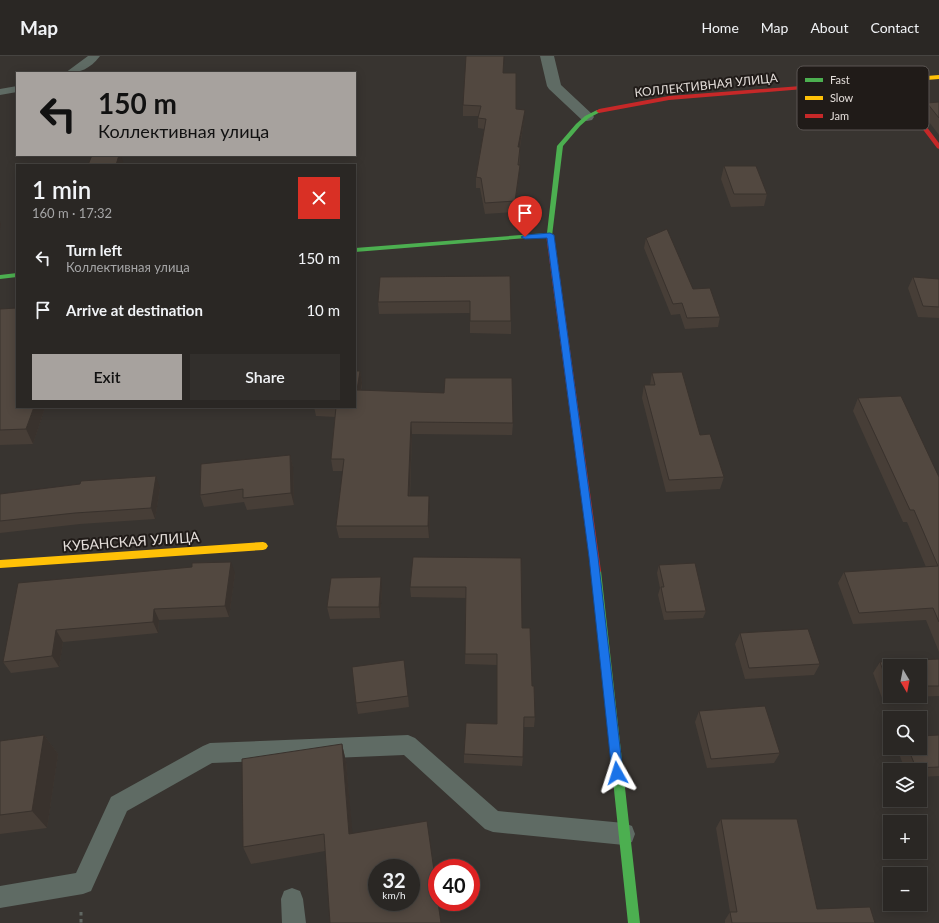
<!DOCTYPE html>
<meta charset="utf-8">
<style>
:root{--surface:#2a2724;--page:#322f2c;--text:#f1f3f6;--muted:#a5a5a6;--line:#464441;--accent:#a7a29e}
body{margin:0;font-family:Lato,sans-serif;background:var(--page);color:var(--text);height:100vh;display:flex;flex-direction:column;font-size:15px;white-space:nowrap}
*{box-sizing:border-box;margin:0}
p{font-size:13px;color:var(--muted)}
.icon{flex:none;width:22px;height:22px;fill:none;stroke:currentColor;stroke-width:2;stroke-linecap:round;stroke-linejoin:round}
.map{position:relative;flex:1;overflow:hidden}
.side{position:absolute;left:16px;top:108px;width:340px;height:244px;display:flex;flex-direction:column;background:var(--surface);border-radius:0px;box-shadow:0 2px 10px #0003,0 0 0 1px var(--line)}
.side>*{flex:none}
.hud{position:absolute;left:16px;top:16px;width:340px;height:84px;border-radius:0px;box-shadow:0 2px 10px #0003,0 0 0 1px var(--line);background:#a7a29e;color:#111;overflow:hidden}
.needle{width:26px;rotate:170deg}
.buttons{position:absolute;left:883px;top:603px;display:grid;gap:8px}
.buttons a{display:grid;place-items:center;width:44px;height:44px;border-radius:0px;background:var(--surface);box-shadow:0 2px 10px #0003,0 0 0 1px var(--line);font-size:20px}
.speed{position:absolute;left:368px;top:803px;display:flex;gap:8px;font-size:20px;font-weight:700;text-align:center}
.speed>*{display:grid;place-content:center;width:52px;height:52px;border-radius:50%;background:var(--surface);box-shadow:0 2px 10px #0003,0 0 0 1px var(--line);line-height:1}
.speed small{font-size:10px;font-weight:400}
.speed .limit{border:6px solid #d22;background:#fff;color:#111}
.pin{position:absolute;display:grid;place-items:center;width:34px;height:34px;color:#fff;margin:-41px -17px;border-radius:50% 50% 50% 0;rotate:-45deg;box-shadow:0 0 4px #0007}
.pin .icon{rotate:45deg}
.me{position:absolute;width:44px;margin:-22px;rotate:354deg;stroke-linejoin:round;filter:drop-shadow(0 0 3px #0008)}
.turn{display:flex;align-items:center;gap:14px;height:84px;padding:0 16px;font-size:18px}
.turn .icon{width:52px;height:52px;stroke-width:2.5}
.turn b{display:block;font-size:28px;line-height:34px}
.round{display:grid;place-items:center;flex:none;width:42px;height:42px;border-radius:0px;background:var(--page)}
.headline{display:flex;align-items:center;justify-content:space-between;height:68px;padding:0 16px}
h1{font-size:24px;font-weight:600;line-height:30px}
.button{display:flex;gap:8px;margin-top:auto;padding:8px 16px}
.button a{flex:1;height:46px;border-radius:0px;background:var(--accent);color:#111;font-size:16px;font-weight:600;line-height:46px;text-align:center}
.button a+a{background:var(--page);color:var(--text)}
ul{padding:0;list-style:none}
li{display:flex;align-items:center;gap:12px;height:52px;padding:0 16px}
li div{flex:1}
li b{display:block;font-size:15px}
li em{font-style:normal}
header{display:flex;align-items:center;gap:24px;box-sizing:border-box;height:56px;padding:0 20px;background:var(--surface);border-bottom:1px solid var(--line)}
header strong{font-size:19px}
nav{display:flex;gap:22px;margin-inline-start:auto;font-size:14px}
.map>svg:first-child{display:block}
</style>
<header>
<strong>Map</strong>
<nav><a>Home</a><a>Map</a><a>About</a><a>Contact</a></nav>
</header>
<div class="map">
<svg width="939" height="867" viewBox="0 0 939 867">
<rect width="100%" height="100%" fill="#383430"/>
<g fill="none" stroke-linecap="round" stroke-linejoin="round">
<path stroke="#606762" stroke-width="3" stroke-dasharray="3.5 3.5" stroke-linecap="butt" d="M81,856V867"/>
<path fill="#5f6b64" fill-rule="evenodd" d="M88,0H100C90,13 80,17 65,17Z
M17,30V36L0,39V33Z
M408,679L415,682L498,755L624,767L632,770L635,778L632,786L624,789L493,776L485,773L404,699L212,707L127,755L91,835L83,838L0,852V830L76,817L111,741L203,690L210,687Z
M292,832L300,835L303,843L306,867H282L281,843L284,835Z"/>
<path fill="#5f6b64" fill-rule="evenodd" d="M540,0H554L561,29L592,58L594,61L592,64L587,65L582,64L549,33L547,30Z"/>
<path fill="#4caf50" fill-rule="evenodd" d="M597,54L602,55L589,62L580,70L563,90L552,180L355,196V192L547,177L557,90L576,68L585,60Z
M17,217V221L0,223V219Z
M596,511L599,512L601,515L640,867H628L591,515L593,512Z"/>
<path fill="#ffc107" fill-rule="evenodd" d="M939,19V23L814,33L811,31L814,29Z
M263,486L266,487L268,490L266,493L263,494L0,512V504Z"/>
<path fill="#c62828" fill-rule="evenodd" d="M886,23H890L939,87V93L937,92L886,25Z
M814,29L817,31L816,32L669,44L599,57L596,55L599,53L669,40Z
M550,177L554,179L601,515L599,518L596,519L593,518L591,515L546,179Z"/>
</g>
<path fill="#473e37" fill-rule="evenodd" d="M503,17L516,53L524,64L520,91L519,119L515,156L485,158L480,132H476V121L484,73L478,72V60H463V49Z
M939,46V79L923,58L927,47Z
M724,110L767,138L764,150L731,151L721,123Z
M646,182L693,233L720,261L718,271L685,273L680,258L671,259L644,192Z
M510,220L511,265V278L470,277V257L379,258L378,246Z
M913,221L939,223V262L918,261L908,232Z
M0,253L17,351H45L33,388L0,389Z
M360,315L362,327L361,335L513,367L512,379L412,378L410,440L430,452L429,482H339L336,470L343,415H333L331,403L335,361L316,360L314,351H355Z
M652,317L700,379L724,421L720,433L666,436L642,342L644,329H650Z
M858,342L939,421V596L926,564L853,568L838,527L844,516L926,511L907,466H903L853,355Z
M290,399L293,411L294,449L247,454L244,446L204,451L200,439Z
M160,432L155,463L80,468L0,477V438Z
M521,502L522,572L532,630L535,661L534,671H524L523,701L522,710L464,707V698L497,668V609L465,608L466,542L411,541L410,531Z
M659,509L706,555L703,562L664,564L658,539L660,532L657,517Z
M235,517L229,561L159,564L158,577L63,586L59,611L11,617L3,606L18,527Z
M382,533L380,562L330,563L327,551Z
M740,577L820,608L814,619L745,623L735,588Z
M939,603V640L882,642L873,617L880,606ZM890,610H920V640H890Z
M408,640L409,651L358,658L356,647Z
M699,655L780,697L774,707L707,712L695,666Z
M44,679L58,698L47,772L0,778V685Z
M939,679V720L920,721V714H905L897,692H920Z
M342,688L346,706L352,777L325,795L251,808L243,791Z
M721,763L817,853L875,867H725V864L730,856L716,772Z"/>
<path fill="#39322d" d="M525,54L524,64L518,101V91Z
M119,99H121L124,109H116Z
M520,109L519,119L515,156V145Z
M0,165L1,168L0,174Z
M360,315L362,327L358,347L357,334Z
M34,351H45L33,388L26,373Z
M411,366L412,378L409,452L408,440Z
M290,399L293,411L294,449L291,437Z
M156,420L160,432L155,463L151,452Z
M429,440L430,452L429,482L428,470Z
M231,506L235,517L229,561L225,550Z
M381,521L382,533L380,562L379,551Z
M154,553L159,564L158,577L153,566Z
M56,574L63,586L59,611L52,600Z
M44,679L58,698L47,772L32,755Z
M342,688L346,706L354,794L349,778Z"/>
<path fill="#524840" stroke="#39322d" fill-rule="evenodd" d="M466,0H504L503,17H516V53L525,54L518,91H520L518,109H520L515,145L485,147L481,122L476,121L486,63L478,62L481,50L463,49Z
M939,46V62L927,47Z
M92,99H119L116,109H88Z
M724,110H756L767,138H734Z
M667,173L693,233L710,232L720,261L687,262L682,247L673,248L646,182Z
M510,220L511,265H470V245L378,246L380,221Z
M913,221L939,223V251L923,250Z
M17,252V351H34L26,373L0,374V253Z
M355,315H360L357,334L444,337L445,322H512L513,367L411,366L408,440H429L428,470H336L344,403H331L336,351H355Z
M682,316L700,379L710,378L724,421L669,424L644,329H655L652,317Z
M901,340L939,421V566L933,552L859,557L844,516L938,510L914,454H910L858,342Z
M290,399L291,437L243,442V433L200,439L201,408Z
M156,420L151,452L75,457L0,465V438L80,428L81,425Z
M413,501L521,502L522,572H530L532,630H534L535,661H524L523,701L464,698L466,667L497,668V598H465L466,531H410Z
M231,506L225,550L154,553L153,566L56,574L52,600L3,606L18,527L192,511V507Z
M695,507L706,555L666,556L661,531H664L659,509Z
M381,521L379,551H327L331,522Z
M808,573L820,608L749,612L740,577Z
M939,603V630H920V610H890V631L889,632L880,606Z
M404,604L408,640L356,647L352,611Z
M765,650L780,697L711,703L699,655Z
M44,679L32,755L0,759V685Z
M939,679V711L916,712L908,692H920V680Z
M342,688L349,778L427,765L437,836V846H438L441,867H330L324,778L243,791L242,703ZM377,812H411V846H377Z
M721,763H797L817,853L870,851L875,867H732L730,856H737Z"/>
<path fill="#1a73e8" stroke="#114b97" d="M550,177L554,179L598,501L623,717L621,721L617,722L613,721L612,717L589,501L547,182L525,183L521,181L525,179Z"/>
<g text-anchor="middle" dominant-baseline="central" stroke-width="4" stroke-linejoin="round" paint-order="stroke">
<g font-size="12" fill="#e3ddd9" stroke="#201b18">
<text transform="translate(706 29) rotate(-6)">КОЛЛЕКТИВНАЯ УЛИЦА</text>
</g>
<g font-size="14" fill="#e3ddd9" stroke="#201b18">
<text transform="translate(131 485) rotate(-4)">КУБАНСКАЯ УЛИЦА</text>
</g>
</g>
<rect x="797" y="10" width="132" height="64" rx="6" fill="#201b18" stroke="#5a5552" stroke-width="1"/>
<rect x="805" y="22" width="18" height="4" fill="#4caf50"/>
<rect x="805" y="40" width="18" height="4" fill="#ffc107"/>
<rect x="805" y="58" width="18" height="4" fill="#c62828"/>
<g font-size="11" fill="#e3ddd9">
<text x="830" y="28">Fast</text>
<text x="830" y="46">Slow</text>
<text x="830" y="64">Jam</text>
</g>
</svg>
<div class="buttons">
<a><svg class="needle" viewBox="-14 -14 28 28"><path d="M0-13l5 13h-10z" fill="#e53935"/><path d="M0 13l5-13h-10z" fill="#a5a5a6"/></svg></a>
<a><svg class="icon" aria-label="search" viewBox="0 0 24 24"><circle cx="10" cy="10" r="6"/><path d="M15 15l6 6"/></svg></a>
<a><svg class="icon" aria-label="layers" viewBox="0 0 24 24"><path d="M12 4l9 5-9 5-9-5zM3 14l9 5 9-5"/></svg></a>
<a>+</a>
<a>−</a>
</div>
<div class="speed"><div>32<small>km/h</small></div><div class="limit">40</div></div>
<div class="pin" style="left:525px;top:181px;background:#d93025"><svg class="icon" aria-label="arrive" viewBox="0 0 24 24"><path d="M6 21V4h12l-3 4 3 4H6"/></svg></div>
<svg class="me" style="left:617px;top:717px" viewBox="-20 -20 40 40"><path d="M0-17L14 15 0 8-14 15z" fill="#1a73e8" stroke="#fff" stroke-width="4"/></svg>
<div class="hud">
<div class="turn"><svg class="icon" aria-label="left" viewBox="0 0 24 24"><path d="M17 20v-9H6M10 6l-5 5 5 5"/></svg><div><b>150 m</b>Коллективная улица</div></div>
</div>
<section class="side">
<div class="headline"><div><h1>1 min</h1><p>160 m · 17:32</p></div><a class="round" style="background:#d93025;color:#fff"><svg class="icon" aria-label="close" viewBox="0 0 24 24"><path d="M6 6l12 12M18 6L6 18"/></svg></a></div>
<ul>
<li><svg class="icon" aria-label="left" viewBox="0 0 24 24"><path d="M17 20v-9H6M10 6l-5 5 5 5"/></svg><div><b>Turn left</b><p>Коллективная улица</p></div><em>150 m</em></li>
<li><svg class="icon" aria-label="arrive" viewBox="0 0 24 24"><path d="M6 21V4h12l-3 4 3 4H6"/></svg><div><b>Arrive at destination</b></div><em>10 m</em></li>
</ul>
<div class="button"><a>Exit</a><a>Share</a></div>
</section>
</div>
